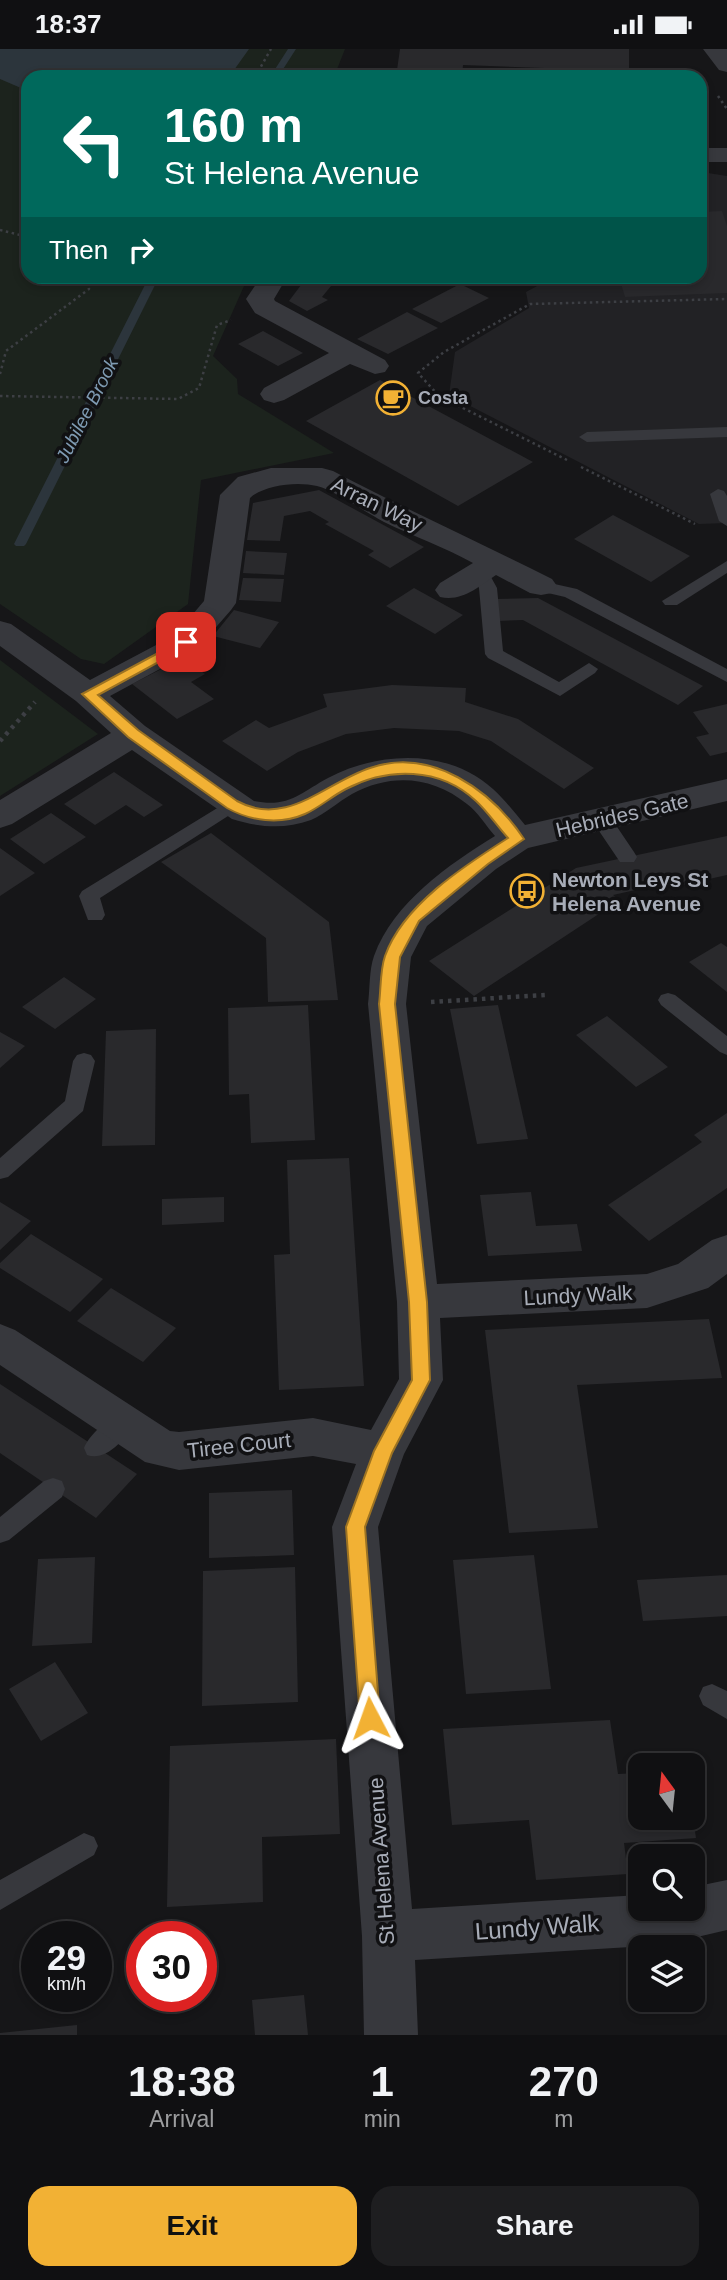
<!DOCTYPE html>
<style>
:root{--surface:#101012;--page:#1e1e20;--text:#f1f3f6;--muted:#9c9d9f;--line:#303032;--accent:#f2b134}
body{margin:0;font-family:Arial,sans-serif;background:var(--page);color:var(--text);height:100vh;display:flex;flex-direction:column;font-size:26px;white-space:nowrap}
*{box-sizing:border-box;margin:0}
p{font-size:23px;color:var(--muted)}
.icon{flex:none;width:38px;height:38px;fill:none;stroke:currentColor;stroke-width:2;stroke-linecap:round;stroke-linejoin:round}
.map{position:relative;height:1986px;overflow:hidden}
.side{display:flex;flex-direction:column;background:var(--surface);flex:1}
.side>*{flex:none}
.guide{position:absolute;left:21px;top:21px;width:686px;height:214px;border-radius:21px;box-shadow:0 4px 10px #0003,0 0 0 2px var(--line);background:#00695c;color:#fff;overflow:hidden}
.needle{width:46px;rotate:345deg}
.buttons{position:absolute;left:628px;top:1704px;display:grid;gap:14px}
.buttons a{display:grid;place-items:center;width:77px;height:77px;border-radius:14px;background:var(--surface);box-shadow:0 4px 10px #0003,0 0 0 2px var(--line);font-size:35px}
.speed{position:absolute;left:21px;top:1872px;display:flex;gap:14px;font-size:35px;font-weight:700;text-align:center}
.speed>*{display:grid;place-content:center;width:91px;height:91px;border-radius:50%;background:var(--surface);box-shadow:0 4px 10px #0003,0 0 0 2px var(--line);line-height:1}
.speed small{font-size:18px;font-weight:400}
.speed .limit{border:10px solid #d22;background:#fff;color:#111}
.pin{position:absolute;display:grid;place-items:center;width:60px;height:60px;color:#fff;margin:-30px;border-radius:14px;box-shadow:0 4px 10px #0006}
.me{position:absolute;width:77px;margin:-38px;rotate:356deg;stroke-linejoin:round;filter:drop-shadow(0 0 5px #0008)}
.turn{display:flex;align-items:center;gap:24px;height:147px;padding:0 28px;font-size:32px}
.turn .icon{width:91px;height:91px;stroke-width:2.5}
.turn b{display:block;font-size:49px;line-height:60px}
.then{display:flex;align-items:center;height:66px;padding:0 28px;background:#0003;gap:14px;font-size:26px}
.eta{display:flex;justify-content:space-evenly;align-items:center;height:119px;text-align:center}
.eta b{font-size:42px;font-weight:700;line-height:49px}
.cta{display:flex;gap:14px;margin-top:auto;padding:14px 28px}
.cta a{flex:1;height:80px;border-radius:21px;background:var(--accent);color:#111;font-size:28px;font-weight:700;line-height:80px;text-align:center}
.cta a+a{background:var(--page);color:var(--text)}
.status{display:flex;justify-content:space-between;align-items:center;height:49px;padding:0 35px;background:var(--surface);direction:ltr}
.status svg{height:19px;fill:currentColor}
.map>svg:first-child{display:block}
</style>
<div class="status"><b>18:37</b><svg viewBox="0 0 49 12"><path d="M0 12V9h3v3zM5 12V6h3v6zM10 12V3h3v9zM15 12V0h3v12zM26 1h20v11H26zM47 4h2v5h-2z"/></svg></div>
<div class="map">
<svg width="727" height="1986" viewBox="0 0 727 1986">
<rect width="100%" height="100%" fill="#161618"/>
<path fill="#222225" d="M700,117H704L708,124L727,127V474L699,475L449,346L455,303L529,259L526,243L554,228H700Z"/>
<path fill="#1c231d" d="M0,0H345L334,28H28V228H248L213,307L237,330L238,345L334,404L201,431L188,555L104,615L81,610L0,555Z
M0,611L98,685L0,747Z"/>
<path fill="#2c353c" d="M0,0H249L229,28H28V42L0,30Z"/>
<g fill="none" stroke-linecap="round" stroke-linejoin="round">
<path fill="#2c353c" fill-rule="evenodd" d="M288,0H296L278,28H270Z
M149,228H159L26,495L24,497H16L14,495Z"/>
</g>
<path fill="#29292c" d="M400,0H629V22L463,16L462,28H396Z
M722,162L727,177V244L625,248L619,228H700V163Z
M322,228H353L349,234Z
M304,232L331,237L322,248L328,251L307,262L289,252Z
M460,235L489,249L441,274L412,260Z
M407,263L438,279L388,305L357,290Z
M263,282L303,304L278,317L238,295Z
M380,331L533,413L458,457L306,372Z
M319,441L424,498L390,519L368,506L374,502L325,475L329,473L310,462L284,467L280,492L247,491L253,454Z
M613,466L690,507L651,533L574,490Z
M246,502L287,504L284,526L243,524Z
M243,529L284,530L281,553L239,551Z
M414,539L463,566L435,585L386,557Z
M538,549L703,637L678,656L523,571L497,572L494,550Z
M234,561L279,573L260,599L213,587Z
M183,609L205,625L191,633L214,650L177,670L132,635Z
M392,636L466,639L465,653L518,670L594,719L564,740L491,692L459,682L394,679L346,685L298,703L267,722L222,692L256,671L269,679L327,658L323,645Z
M727,655V703L710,707L696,688L709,685L693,663Z
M114,723L163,756L144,768L126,756L95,776L64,755Z
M51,764L86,788L44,815L10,790Z
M211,784L329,873L338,951L268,953L266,889L161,813Z
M727,787V826L664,840L662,835L613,846L620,851L474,947L429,912L576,819Z
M0,799L35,824L0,847Z
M721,894L727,898V943L689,913Z
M64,928L96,950L55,980L22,958Z
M308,956L315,1091L251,1094L249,1045L229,1046L228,959Z
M498,956L528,1090L477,1095L450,960Z
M607,967L668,1018L636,1038L576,986Z
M156,980L155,1096L102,1097L106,982Z
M0,983L25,997L0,1019Z
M727,1064V1139L649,1192L608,1156L702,1093L694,1086Z
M349,1109L364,1337L279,1341L274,1206L290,1205L287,1111Z
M531,1143L536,1177L577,1175L582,1202L488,1207L480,1146Z
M224,1148V1173L162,1176V1150Z
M0,1153L31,1172L0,1201Z
M31,1185L103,1230L70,1263L0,1219V1214Z
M111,1239L176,1279L143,1313L77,1272Z
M709,1270L722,1329L577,1336L598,1479L509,1484L485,1281Z
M0,1335L137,1425L96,1469L0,1404Z
M292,1441L294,1506L209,1509V1444Z
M534,1506L551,1640L466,1645L453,1511Z
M95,1508L92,1594L32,1597L38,1510Z
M295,1518L298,1653L202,1657L203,1522Z
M727,1526V1567L643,1572L637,1531Z
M55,1613L88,1664L41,1692L9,1640Z
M610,1671L618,1725L640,1724V1769H693L696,1789L624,1794L628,1825L536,1831L529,1771L452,1776L443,1680Z
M336,1690L340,1785L262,1788L263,1853L167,1858L170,1697Z
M304,1946L308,1986H255L252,1951Z
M77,1976V1986H0V1984Z"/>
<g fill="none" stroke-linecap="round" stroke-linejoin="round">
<path stroke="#3d3f44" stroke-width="2.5" stroke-dasharray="2.5 3.5" stroke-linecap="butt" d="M255,28L271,0
M718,47L727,60
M0,181L28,188
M0,325L6,302L89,240L88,228
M0,347L178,350L199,339L217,276L231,271
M567,411L439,347L418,324L444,303L530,255L727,250
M581,418L695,475"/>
<path stroke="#3d3f44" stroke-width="4.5" stroke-dasharray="3.5 5" stroke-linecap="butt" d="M0,692L35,653
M431,953L545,946"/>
<path fill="#37383d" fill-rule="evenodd" d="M727,378V388L587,393L579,388L587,383Z
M718,440L724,442L727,447V477L719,472L710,445Z
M727,512V524L677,556H665L662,552Z
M480,518L486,519L497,539L503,602L559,633L589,614L598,620L595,624L560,647L488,609L485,605L479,539L471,523Z
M541,532L577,540L727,620V633L565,548L535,541L532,537Z
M232,750L239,752L242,756L239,760L100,849L105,866L102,871H88L79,847L82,842Z
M602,765L609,766L634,803L637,808L634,813H620L595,776L592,771L595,766Z
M668,944L675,946L727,987V1006L720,1003L661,956L658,951L661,946Z
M84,1004L91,1006L95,1012L83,1062L8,1128L0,1130V1109L65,1052L73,1012L77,1006Z
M121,1365L130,1368L133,1375C125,1391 105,1413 87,1406L84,1399C90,1385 107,1370 121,1365Z
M53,1429L62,1432L65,1440L62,1448L9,1491L0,1494V1468L44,1432Z
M712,1635L727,1642V1670L703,1656L699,1647L703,1638Z
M84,1784L94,1788L98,1797L94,1806L0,1861V1831Z"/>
<path fill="#37383d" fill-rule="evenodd" d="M703,0H727V23L719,21Z
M700,99H727V113H700Z
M261,228H287L274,250L275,252L385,311L389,317L385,323L375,325L350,315L284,351L274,354L264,351L260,345L264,339L329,304L255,264L246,250Z
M271,419H322L333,422C405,460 479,493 552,530L557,537L552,544L541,546L530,544L496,526C478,538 462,553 440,548L435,541L440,534L473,514C444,498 413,487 384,473C365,463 336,442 317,437C297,432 264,436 250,449L236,554L231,561L197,600L110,647L145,677L254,752C289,759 300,744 328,729C379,702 448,699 493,740C505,751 515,764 525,776L727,730V752L528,799L496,820L427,877L411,908L406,955L437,1235L647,1225L678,1215L712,1191L727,1186V1225L708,1239L647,1259L440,1269L443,1331L404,1405L378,1478L412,1860L640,1846V1860H693V1838L727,1831V1881L663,1896L415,1911L418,1986H364L362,1887L332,1478L356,1415L313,1407L179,1421L145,1413L0,1316V1275L15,1281L170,1382L179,1383L313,1369L371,1381L399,1330L397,1253L368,955C370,940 369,921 374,907C394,853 448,816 495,787C486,777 478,763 467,755C432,727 391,724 352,745C338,753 325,765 311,771C284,781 258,778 232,770L132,701L12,775L0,779V751L111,684L76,652L0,597V572L11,575L90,631L175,586L204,552L220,446L238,428Z"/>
</g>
<path fill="#f2b134" stroke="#9d7322" stroke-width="2" d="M186,589L192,593L190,596L98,646L138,681L237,752C286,779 325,734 370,719C431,697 492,742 524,790L488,815L419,872L400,908L395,955L427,1253L430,1331L392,1404L365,1478L380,1669L377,1675L370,1678L363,1675L360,1669L346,1478L374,1402L412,1331L409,1253L379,955C381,940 380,921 385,907C403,856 464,817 508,789C497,777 488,763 476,752C440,718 388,718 346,740C332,747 319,759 305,765C280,776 250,772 227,759L128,688L82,645Z"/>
<defs>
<symbol id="cafe-ring" viewBox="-11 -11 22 22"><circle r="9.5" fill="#111113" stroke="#f2b134" stroke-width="1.5"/><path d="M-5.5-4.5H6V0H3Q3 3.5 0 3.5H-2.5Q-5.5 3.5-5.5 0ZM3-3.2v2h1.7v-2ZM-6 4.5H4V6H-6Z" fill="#f2b134"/></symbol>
<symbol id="bus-ring" viewBox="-11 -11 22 22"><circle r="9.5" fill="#111113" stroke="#f2b134" stroke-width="1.5"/><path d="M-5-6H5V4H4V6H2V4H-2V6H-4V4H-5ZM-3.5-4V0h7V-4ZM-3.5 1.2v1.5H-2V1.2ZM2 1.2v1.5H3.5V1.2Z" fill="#f2b134"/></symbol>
</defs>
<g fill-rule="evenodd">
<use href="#cafe-ring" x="374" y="330" width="38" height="38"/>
<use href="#bus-ring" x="508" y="823" width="38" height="38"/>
</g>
<g text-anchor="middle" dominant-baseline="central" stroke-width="7" stroke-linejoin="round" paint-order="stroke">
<g font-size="18" font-weight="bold" fill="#a8adb8" stroke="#111113" text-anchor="start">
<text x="418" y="349">Costa</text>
</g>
<g font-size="19" font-style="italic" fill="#7f9bb3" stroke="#111113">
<text transform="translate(87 361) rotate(-63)">Jubilee Brook</text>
</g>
<g font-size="21" fill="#a8adb8" stroke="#111113">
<text transform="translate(377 455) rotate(26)">Arran Way</text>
<text transform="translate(622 766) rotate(-13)">Hebrides Gate</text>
<text transform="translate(578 1246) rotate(-3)">Lundy Walk</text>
<text transform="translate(239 1396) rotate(-6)">Tiree Court</text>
<text transform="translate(381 1812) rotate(-94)">St Helena Avenue</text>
</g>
<g font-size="21" font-weight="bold" fill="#a8adb8" stroke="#111113" text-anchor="start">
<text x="552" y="830">Newton Leys St<tspan x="552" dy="24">Helena Avenue</tspan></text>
</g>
<g font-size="24" fill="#a8adb8" stroke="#111113">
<text transform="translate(537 1878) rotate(-4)">Lundy Walk</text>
</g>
</g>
</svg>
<div class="buttons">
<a><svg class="needle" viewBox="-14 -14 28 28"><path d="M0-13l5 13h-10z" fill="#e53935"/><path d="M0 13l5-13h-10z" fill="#9c9d9f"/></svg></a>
<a><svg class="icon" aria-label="search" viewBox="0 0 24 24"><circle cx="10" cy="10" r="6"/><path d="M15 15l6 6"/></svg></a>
<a><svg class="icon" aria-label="layers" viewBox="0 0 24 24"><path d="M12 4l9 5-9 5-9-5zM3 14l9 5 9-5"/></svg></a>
</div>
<div class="speed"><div>29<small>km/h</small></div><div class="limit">30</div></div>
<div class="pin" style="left:186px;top:593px;background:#d93025"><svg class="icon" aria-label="arrive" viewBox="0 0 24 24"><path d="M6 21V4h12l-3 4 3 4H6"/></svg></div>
<svg class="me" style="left:370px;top:1669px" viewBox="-20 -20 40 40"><path d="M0-17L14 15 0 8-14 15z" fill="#f2b134" stroke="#fff" stroke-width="4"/></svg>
<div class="guide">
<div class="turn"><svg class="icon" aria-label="left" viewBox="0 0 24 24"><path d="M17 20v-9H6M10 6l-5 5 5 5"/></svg><div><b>160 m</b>St Helena Avenue</div></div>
<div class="then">Then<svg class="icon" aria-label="right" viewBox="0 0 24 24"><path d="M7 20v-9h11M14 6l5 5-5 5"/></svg></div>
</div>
</div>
<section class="side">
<div class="eta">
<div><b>18:38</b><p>Arrival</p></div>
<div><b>1</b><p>min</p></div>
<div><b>270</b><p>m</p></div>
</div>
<div class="cta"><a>Exit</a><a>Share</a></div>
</section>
